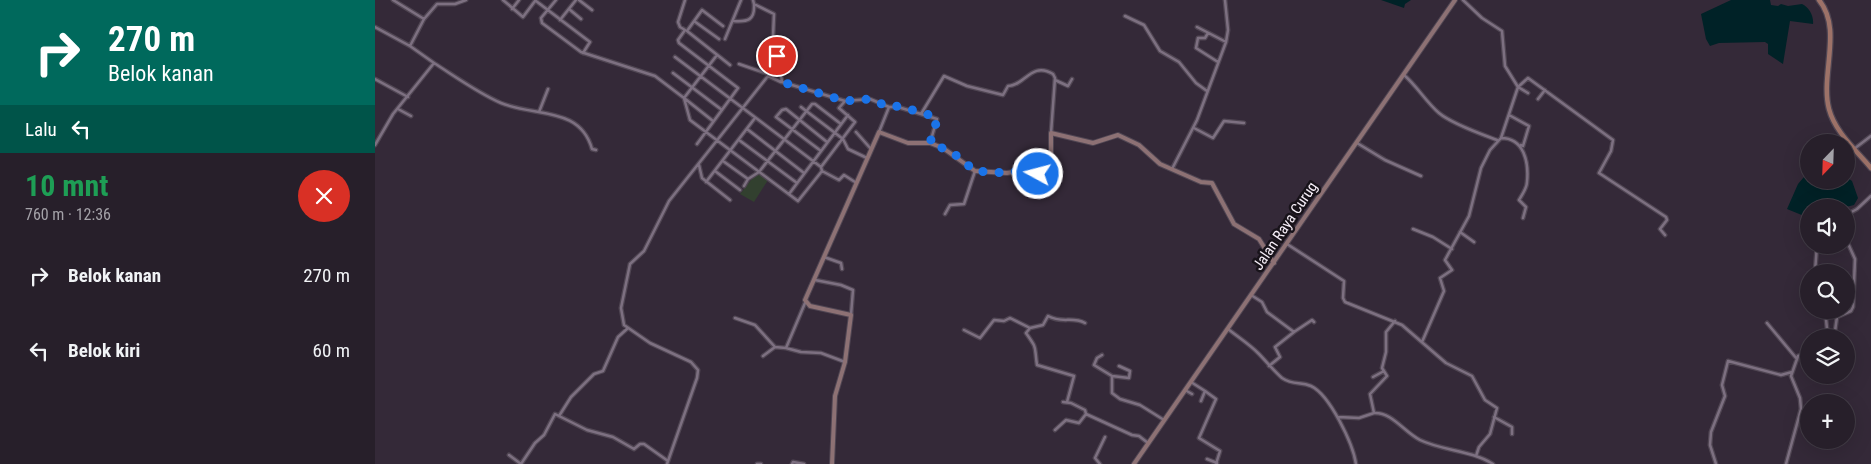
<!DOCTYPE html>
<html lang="id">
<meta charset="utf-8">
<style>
:root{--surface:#271f2a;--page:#2f2732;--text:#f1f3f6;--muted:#a4a2a8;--line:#433d47}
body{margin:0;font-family:"Roboto Condensed",sans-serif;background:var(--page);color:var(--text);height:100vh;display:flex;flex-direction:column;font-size:19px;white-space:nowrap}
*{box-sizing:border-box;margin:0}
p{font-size:16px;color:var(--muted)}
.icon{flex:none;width:28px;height:28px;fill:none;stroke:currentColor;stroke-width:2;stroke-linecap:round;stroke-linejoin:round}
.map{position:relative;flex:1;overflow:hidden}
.drawer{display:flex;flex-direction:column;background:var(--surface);width:375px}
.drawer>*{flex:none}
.hud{background:#00695c;color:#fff;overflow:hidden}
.needle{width:32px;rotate:203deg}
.tools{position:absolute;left:1425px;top:134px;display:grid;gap:10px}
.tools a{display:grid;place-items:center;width:55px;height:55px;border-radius:50%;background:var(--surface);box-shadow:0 5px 20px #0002,0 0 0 1px var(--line);font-size:25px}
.pin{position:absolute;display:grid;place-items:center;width:42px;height:42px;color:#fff;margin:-21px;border:2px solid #fff;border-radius:50%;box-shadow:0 1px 5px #0007}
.me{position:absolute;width:55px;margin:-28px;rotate:277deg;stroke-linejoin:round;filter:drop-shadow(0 0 4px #0008)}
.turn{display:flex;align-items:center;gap:18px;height:105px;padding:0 25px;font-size:22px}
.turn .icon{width:65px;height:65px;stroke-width:2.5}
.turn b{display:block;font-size:35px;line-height:42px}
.then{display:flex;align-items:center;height:48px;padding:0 25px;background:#0003;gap:10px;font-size:19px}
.round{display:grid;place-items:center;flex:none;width:52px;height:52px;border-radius:26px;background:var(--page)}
.summary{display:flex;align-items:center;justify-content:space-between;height:85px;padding:0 25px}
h1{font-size:30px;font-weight:700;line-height:38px;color:#1e9e55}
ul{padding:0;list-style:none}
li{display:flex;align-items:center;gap:15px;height:75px;padding:0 25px}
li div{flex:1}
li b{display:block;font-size:19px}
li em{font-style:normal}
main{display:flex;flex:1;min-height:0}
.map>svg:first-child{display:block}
</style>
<main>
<section class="drawer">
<div class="hud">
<div class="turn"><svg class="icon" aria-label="right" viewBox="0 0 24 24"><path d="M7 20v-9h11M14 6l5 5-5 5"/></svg><div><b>270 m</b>Belok kanan</div></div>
<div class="then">Lalu<svg class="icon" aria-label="left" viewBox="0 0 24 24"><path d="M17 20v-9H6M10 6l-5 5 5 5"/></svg></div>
</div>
<div class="summary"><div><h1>10 mnt</h1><p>760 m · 12:36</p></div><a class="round" style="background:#d93025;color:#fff"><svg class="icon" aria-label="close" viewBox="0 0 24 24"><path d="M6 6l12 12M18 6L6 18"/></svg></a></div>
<ul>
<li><svg class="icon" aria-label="right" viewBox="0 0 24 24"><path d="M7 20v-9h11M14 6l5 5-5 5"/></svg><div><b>Belok kanan</b></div><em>270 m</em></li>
<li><svg class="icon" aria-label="left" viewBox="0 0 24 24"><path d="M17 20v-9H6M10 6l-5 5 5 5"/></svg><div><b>Belok kiri</b></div><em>60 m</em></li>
</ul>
</section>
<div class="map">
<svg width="1496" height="464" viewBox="0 0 1496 464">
<rect width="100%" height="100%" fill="#342938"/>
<path fill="#32402f" d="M383,171L393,180L379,202L365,194Z"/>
<path fill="#002227" d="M1006,0H1036L1030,4L1029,8Z
M1356,0H1395L1396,5L1403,6L1406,4L1413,6L1427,4C1434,7 1439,16 1438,24L1415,21L1408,64L1393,54V44L1390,42L1344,43L1335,46L1331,39L1326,14Z
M1434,171V180H1471V177L1477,181L1483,198L1479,205L1471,207L1434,208V218L1412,209L1423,184Z"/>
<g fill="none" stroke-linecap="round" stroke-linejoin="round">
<defs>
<path id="street" d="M18,0L49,19
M128,0L148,17L160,1
M181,0L166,18L167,23L206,52L280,76L309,98L315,120L423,201L447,171L446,167L480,122L464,108L470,101
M204,0L217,10
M310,0L303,22L305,27L310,30
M378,0L379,4L399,14L398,37L402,48L407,82L470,101L495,99L514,107H523L546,114L569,76L592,86L628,95L633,86C650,86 656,61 678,74L680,78L676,133
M161,1L215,42L208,53
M137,9L144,0
M194,9L206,19
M750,16L769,25L785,51L804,62L821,83L832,91
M185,20L201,0
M319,21L344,39
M359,21C373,22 380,20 379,4
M348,26L327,10L312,31L355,65
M0,27L35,46
M822,27L851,42
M310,30L303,40L304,43L363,88L322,144
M833,33L830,38H823L821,48L843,62
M350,39L366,0
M300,57L446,167
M59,63C81,77 103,93 126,103C160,117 205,106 217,149L221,150
M364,64L393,74
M298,73L347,110
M1029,75C1042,86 1051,102 1064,113C1077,124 1106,134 1122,140
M393,76L406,82
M0,79L33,97
M680,80L693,86L697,79
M1153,93L1143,87L1153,78L1238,140L1236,151L1224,173L1291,217L1292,220L1285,229L1290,235
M1163,99L1170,90
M426,107L468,139L473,149L492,158
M23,109L36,116
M164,112L173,89
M546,114L562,119L555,143
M1134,115L1154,126L1148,146L1146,145
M338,121L309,98L342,55
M819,128L838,138L849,121L869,123
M372,129L429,173
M481,132L496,149
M504,132L514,107
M1126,138C1149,138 1154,162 1152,182C1152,188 1147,195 1144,200L1151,207L1148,218
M364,140L422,183
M982,143L1010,160L1046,176
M0,145L18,114L59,63L35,46L49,19L62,4H80L91,0
M1479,149L1496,136
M446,151L401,117L407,110L411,109L452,142
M348,161L373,179
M324,165L327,178L355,200
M797,169L822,120L851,42L853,30L850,0
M340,171L365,190
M447,171L464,180L469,175L480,182
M668,176L682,180
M331,182L380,118
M369,186L373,179L384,172L437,104H440L466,124
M414,194L473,115
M570,214L575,205L589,204L600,171
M1471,215L1482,209L1496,196
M1038,229L1058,237L1077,249
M1085,232L1099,242
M912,244L969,281L968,298L970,302L1027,325L1071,363L1097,376L1110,400L1122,408L1115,434L1104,447L1101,456
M449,257L466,263L467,269
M1440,272L1442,245
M440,280L466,285L478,290L476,315
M876,295L887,302L892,312L919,332L900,347L905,357L894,366
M1450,310L1453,338
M360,318L380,325L400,347
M1392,323L1422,359
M853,329C863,337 874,344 883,353C891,361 898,370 907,378C919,386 925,381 936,386C955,395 978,444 981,464
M589,330L605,338L619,320L629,321L635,318L655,328
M919,332L937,320L939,322
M1459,338L1462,317L1476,311L1478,307L1480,259L1471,239
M1047,342L1069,291L1065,278L1077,270L1070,260L1094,216L1106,168L1115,150L1126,138L1143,87L1130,66L1127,31L1107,18L1088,0
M411,348L426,352L446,353L470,362
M727,355L722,358L719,365L737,376V393L745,399L765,405L789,420
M388,356L400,347L411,348L430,303
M737,376L754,378L755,371L744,366
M998,377L1009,371
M816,382L830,391L826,401
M810,390L817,394
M830,391L841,399L824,438L845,451L841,464
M688,402L696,403L710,410L711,414
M692,402L699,376L662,365C659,345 663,350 651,333L655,328L668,325L673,316C687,324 697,316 710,323
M999,413C1017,412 1029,432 1045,440C1068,451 1096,450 1118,464
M184,416L196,397L219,374L228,371L243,337L253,328
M963,417L984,418L999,413L995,394L1012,376L1007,368L1011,352V332L1020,321
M1119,417L1137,427V434
M680,430L691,420L704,423L711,414L757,435L764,436L773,443
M134,455L146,464
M832,459L842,463
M146,464L160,443L169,435L180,414L212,430L238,437L259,449L265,444H269L293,461
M292,464L322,378L323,370L316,362L275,343L249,325L246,308L255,264L269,251L294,201L393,76L402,59
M382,464H386
M417,464L418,462L429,464
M725,464L720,458L730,437
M1341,464L1335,445L1336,432L1350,396L1347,385L1353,361L1406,375L1417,372
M1411,464L1426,409L1425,398L1416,376L1423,356L1434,353"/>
<path id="secondary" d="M457,464L460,396L470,362L476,315L435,306L430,300L504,132L533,143H555L568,148L600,171L632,173L656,169L666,178L676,157V133L718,143L743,135L764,145L785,164L826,182L837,183L859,224L884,239L899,263
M759,464L1080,0"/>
<path id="primary" d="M1444,0C1468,29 1445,75 1454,109C1460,132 1481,150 1496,168"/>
</defs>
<use href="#street" stroke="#504653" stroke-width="5"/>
<use href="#secondary" stroke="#504653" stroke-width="6"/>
<use href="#primary" stroke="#504653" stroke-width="7"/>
<use href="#street" stroke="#7d7081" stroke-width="2.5"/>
<use href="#secondary" stroke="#8d7174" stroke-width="4"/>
<use href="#primary" stroke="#9d7268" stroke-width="4.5"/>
</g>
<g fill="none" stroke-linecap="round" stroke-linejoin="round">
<path stroke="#1a73e8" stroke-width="9" stroke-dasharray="0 16.2" d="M402,56L407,82L470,101L495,99L514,107L524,106L561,117L562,120L555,143L577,152L600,171L632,173L654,169L663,174"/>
</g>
<g text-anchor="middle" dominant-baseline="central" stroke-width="5" stroke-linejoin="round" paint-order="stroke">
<g font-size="15" fill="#f7eff9" stroke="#18131a">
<text transform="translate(910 226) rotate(-56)">Jalan Raya Curug</text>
</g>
</g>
</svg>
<div class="tools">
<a><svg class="needle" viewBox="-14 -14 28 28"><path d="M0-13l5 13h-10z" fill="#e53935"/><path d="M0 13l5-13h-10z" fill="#a4a2a8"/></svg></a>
<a><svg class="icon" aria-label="sound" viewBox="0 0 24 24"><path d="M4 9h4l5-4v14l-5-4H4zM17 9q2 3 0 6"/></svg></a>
<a><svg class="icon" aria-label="search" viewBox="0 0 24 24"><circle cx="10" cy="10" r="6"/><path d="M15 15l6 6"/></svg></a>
<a><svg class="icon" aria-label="layers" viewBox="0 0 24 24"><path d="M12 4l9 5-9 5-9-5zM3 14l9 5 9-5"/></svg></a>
<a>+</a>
</div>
<div class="pin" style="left:402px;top:56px;background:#d93025"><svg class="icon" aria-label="arrive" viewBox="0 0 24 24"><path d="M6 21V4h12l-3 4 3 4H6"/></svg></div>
<svg class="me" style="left:663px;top:174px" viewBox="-20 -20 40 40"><circle r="17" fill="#1a73e8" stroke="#fff" stroke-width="3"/><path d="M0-11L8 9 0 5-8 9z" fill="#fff"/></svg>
</div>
</main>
